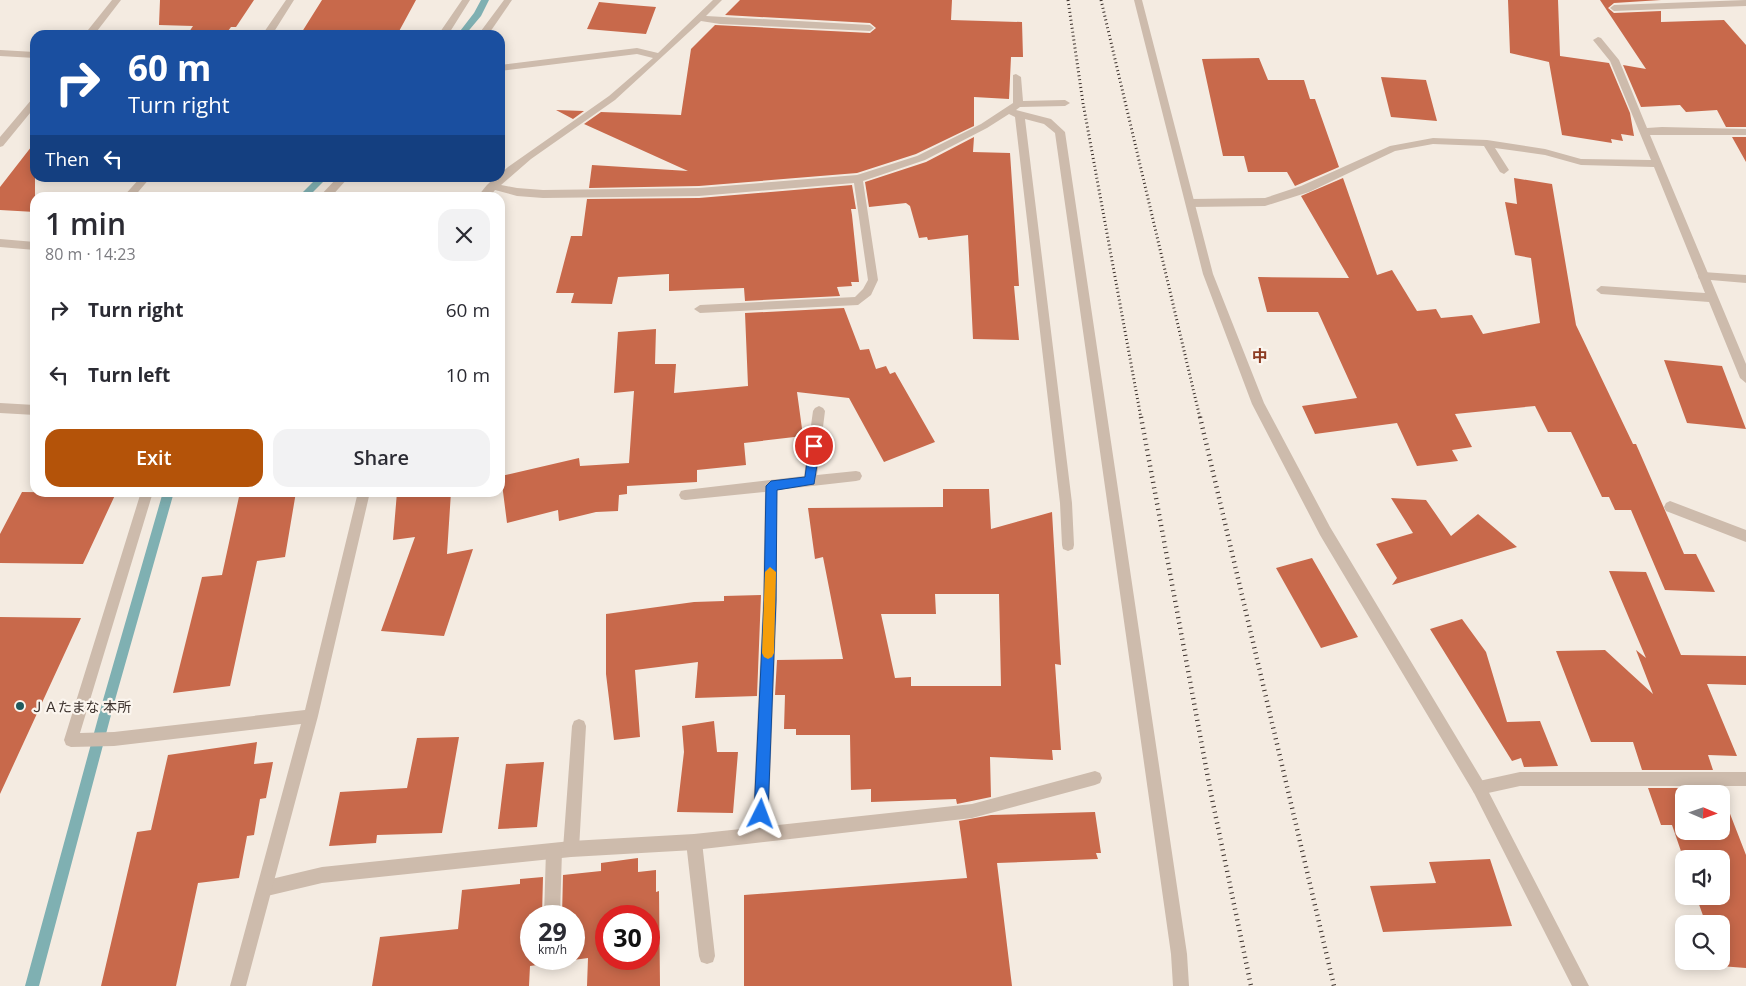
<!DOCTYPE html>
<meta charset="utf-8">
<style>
:root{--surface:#fff;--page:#f2f2f3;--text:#2b2b33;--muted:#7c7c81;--accent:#b45309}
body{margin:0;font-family:"Open Sans","Noto Sans JP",sans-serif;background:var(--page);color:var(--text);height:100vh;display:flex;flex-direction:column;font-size:19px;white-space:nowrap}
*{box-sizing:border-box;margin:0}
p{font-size:16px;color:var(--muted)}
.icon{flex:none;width:28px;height:28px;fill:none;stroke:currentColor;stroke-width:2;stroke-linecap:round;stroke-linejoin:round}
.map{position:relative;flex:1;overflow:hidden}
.drawer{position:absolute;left:30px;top:192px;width:475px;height:305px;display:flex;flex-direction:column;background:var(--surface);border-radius:15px;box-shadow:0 2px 12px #0003}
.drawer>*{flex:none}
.guide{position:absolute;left:30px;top:30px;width:475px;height:152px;border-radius:15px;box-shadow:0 2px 12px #0003;background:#1a4fa0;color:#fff;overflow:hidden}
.needle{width:32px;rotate:92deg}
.controls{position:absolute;left:1675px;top:785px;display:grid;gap:10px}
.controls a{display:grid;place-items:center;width:55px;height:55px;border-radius:10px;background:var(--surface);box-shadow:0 2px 12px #0003;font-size:25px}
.speed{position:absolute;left:520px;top:905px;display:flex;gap:10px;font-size:25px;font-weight:700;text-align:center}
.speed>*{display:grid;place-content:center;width:65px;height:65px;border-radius:50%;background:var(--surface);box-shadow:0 2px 12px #0003;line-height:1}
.speed small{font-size:12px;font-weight:400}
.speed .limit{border:8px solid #d22;background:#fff;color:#111}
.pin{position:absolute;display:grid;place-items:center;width:42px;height:42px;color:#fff;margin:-21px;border:2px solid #fff;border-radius:50%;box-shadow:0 1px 5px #0007}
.me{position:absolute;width:55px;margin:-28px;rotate:3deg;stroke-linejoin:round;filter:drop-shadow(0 0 4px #0008)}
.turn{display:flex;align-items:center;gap:18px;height:105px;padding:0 15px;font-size:22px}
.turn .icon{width:65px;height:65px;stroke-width:2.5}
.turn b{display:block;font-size:35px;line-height:42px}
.then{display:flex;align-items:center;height:48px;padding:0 15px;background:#0003;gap:10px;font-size:19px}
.round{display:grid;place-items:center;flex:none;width:52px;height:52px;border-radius:15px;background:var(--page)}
.overview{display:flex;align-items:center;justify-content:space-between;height:85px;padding:0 15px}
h1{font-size:30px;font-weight:600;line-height:38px}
.primary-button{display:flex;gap:10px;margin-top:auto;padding:10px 15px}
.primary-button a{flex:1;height:58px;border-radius:15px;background:var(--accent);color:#fff;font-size:20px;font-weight:600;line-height:58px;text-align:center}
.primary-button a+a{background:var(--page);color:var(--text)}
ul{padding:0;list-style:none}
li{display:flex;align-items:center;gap:15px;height:65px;padding:0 15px}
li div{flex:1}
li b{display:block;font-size:19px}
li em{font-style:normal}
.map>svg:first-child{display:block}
</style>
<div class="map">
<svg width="1746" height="986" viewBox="0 0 1746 986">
<rect width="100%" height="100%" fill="#f4ebe1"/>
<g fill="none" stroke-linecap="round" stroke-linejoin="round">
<path fill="#7fb0b2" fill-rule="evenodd" d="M481,0H489L481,16L465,35H457L474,13Z
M317,178H327L307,198H297Z
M163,492H174L115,700L39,986H25L103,700Z"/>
</g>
<path fill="#c8694b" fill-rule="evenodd" d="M160,0H254L236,27H231L225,35H187L193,26L159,25Z
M322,0H416L397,35H300Z
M740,0H952L951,20L1022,22L1023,57H1011L1009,99L974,97V126L916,154L857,173L699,186L589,188L592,165L688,171L584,124L601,112L681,115L691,49L715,25L870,33L876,28L870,23L725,15Z
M1508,0H1558L1560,56L1609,63L1630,113L1634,136L1621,134L1623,141L1611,139L1612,143L1562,135L1549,62L1510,53Z
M1600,0H1661L1614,3L1608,8L1614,13L1661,11V22L1724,20L1746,45V127H1726L1717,110L1686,112L1680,105L1641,107L1623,65L1646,69Z
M599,2L619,4L656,7L646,34L587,29Z
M1259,58L1268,80H1304L1310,99H1315L1339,167L1295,186L1287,172H1248L1244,156H1223L1202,59Z
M1381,77L1426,80L1437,121L1391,117Z
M556,110L584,111L573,119Z
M974,137L973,152L1010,153L1019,286H1014L1019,340L973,339L968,235L928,240L927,237L919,238L910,206L906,203L869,207L865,182L926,162Z
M1732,137H1746V162Z
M35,142V212L0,210V187Z
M1343,178L1377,275L1392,270L1417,311L1436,309L1441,318L1472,315L1483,334L1540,323L1531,258L1515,255L1505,202L1517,204L1514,178L1552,184L1576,325L1633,444H1636L1684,554H1696L1715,592L1665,590L1631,510H1615L1609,497H1602L1571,432H1548L1535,406L1455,414L1472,447L1452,450L1458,461L1417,466L1397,423L1315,434L1302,406L1357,398L1318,312H1267L1258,277L1349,278L1301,196Z
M852,185L856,209H851L852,215L859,282H851L852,286L837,287L840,296L745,301L744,288L669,291V274L618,277L612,304L571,303L574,293H556L571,236H582L587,199L699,198Z
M844,308L860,350L869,349L876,369L886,366L890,374L895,372L935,442L884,462L849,398L797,392L803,436L744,443L746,465L697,470V482L627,486V494L619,495L618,511L596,512L559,521L558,510L507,523L501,476L579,458L580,466L629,463L634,391L614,393L618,332L656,329L655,364H676L674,393L748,386L745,313Z
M1664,360L1722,366L1746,429L1687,423Z
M943,489H989L991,529L1052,512L1061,665L1055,664L1061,750H1052L1053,760L990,757L991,797L957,804L956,799L871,802V789L851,790L850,735H796V729H784L785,695H775L777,660L843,659L823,557L815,559L808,508L943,507ZM935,594H999L1001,686H911V677L895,678L881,614H936Z
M22,492L116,493L83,564L0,563V534Z
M240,492H296L285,557L257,561L230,686L173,693L202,577L222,575Z
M397,492H451L447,554L473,549L444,636L381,631L415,537L393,540Z
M1391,498L1426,500L1451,536L1478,514L1517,547L1392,585L1397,578L1376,544L1413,533Z
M1312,558L1358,637L1321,648L1276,568Z
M1609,571L1646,572L1681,655L1746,656V685L1707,684L1737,756L1708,755L1713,770H1642L1633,742H1591L1556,651L1605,650L1653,694L1636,650L1646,658Z
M761,595L757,696L695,698L698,662L635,670L640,737L614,740L606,674V614L694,602L724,601V596Z
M0,617L81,618L0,794Z
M1462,619L1486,652L1507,722L1540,721L1558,766L1524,767L1521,758L1512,761L1430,629Z
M714,721L717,752H738L733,813L677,812L684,752L682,726Z
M459,737L442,833L377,835L376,843L329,846L340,792L407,788L417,738Z
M257,742L254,764L273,762L266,798L260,799L254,835L247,836L239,878L198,883L176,986H101L137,832L151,830L168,755Z
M544,762L537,827L498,829L506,764Z
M1648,788H1720L1746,855V968L1720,966L1721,924H1706L1696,896H1721V859L1684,860L1672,825H1661ZM1684,794H1721V831H1684Z
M1095,812L1101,853H1096L1098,859L997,863L1012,986H744V895L967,878L959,821L991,815Z
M638,858V872L656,870V892L659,891L660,986H587L588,958L530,966L529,986H372L380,937L458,929L462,890L520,884V879L543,877L542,916H531V959H574V916H562L563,875L601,871V863ZM606,916H649V959H606Z
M1490,859L1512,926L1383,932L1370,886L1436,883L1429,862Z"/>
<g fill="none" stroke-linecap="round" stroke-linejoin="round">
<path fill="#cdbbac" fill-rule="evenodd" d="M1703,272L1746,275V283L1699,279L1698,276Z
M1095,771L1100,773L1102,778L1100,783L1095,785L972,818L694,850L571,857L322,883L267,896L262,893L259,888L262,883L267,880L322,867L571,841L694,834L972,804Z"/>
<path fill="#cdbbac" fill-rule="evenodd" d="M112,0H121L94,35H84Z
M286,0H294L272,35H262Z
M462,0H470L448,35H438Z
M504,0H512L488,35H478Z
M713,0H722L706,16L870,25L874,28L870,31L720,24L701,21L615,100L531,159L501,185L517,188L543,190L699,188L857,175L917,156L981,124L1013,103V75L1016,74L1021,77L1023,101L1065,100L1070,103L1065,106L1020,107L1016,110L1051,119L1065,132L1187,954L1189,986H1173L1171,954L1055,133L1044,124L1025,119L1072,503L1074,545L1073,549L1068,551L1063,549L1062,545L1060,503L1015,117L1009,114L987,128L925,160L863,181L878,280L871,295L858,305L700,313L694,309L700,305L855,297L863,289L868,280L854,183L699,196L543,198L517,196L495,190L489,198H477C483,190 490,178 500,178V174L508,167L609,96L653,58L637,54L500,71V65L637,48L658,53Z
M1746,0V6L1614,11L1610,8L1614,5Z
M1598,37L1601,38L1619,60L1647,128L1662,127L1746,129V135H1650L1746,364V383L1740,378L1709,302L1601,294L1596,290L1601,286L1705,293L1654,167L1581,165L1545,155L1495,148L1509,170L1504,174L1500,172L1484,146L1433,144L1395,151L1309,192L1265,206L1191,207L1186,203L1191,199L1265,198L1301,186L1390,146L1433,138L1487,140L1545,149L1581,159L1651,160L1610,61L1593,40Z
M0,50L35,52V58L0,56Z
M35,98V107L3,146L0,147V137L32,99Z
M140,178H150L133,198H122Z
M337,178H348L330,198H318Z
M0,239L35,242V250L0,247Z
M0,403L35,405V415L0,413Z
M819,406L823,408L825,411L817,475L856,471L860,472L862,476L860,480L856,481L777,490V600L768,834L765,839L760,842L755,839L752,834L763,600L765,492L685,500L681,499L679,495L681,491L685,490L804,476L813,411L815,408Z
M141,492H153L80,733L114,732L305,710L358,492H370L318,716L246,986H230L301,724L114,746L71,747L66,745L64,740Z
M1670,501L1746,530V542L1666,511L1664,507L1666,503Z
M579,719L584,721L586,726L579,849L576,854L571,857L566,854L563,849L572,726L574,721Z
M1520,772H1746V786H1520L1479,795L1474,793L1472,788L1474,783L1479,781Z
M694,834L699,837L702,842L715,956L713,962L707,964L701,962L699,956L686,842L689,837Z
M554,843L559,846L562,851L560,916H544L546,851L549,846Z"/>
<path fill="#cdbbac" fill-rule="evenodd" d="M1134,0H1142L1213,274L1264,403L1330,527L1484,783L1589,986H1572L1474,793L1320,535L1252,404L1203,274Z"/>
<path stroke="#3b302b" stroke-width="3" stroke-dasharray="1 3" stroke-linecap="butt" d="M1068,0L1083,103L1141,418
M1101,0L1200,418"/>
<path stroke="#3b302b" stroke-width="4.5" stroke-dasharray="1 4.5" stroke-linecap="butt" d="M1141,417L1210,789L1251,986
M1200,417L1334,986"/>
</g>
<path fill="#1a73e8" stroke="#114b97" d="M814,441L820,446L814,484L777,490L776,600L768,814L766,819L761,821L756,819L754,814L764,600L766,486L771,481L805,477L809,446Z"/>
<path fill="#f59e0b" d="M770,567L776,572L774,653L772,657L768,659L764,657L762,653L765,572Z"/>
<circle fill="#1f5a5e" stroke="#fbf5ee" stroke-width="2" cx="20" cy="706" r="5"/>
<g text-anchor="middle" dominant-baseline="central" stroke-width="4.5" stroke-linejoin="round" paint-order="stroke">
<g font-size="14" fill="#3b302b" stroke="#fbf5ee" text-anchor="start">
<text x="30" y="706">ＪＡたまな 本所</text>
</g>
<g font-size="16" font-weight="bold" fill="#8c3b22" stroke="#fbf5ee">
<text x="1260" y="356">中</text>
</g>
</g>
</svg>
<div class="controls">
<a><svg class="needle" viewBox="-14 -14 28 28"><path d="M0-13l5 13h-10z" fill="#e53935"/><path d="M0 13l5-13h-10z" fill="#7c7c81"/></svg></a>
<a><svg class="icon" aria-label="sound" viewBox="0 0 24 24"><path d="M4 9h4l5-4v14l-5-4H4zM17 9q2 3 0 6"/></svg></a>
<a><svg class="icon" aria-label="search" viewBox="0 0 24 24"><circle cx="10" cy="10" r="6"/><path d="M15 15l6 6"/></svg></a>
</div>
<div class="speed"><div>29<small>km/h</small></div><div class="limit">30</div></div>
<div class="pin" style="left:814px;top:446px;background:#d93025"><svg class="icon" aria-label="arrive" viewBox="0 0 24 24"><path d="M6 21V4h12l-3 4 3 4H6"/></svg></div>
<svg class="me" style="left:761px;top:814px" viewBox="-20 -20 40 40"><path d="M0-17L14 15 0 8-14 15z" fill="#1a73e8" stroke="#fff" stroke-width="4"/></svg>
<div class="guide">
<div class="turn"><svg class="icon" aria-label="right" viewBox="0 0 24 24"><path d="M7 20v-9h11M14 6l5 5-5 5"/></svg><div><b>60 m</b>Turn right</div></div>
<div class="then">Then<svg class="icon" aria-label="left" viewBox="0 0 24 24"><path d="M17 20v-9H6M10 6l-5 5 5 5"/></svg></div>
</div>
<section class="drawer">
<div class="overview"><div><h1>1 min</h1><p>80 m · 14:23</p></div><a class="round"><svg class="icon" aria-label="close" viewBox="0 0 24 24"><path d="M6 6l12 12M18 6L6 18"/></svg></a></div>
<ul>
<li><svg class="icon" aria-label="right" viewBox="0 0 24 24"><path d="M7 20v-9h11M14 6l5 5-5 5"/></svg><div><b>Turn right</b></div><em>60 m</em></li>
<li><svg class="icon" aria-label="left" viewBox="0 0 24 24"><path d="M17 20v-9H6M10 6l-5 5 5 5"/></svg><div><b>Turn left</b></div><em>10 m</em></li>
</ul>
<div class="primary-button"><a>Exit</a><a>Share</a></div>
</section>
</div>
